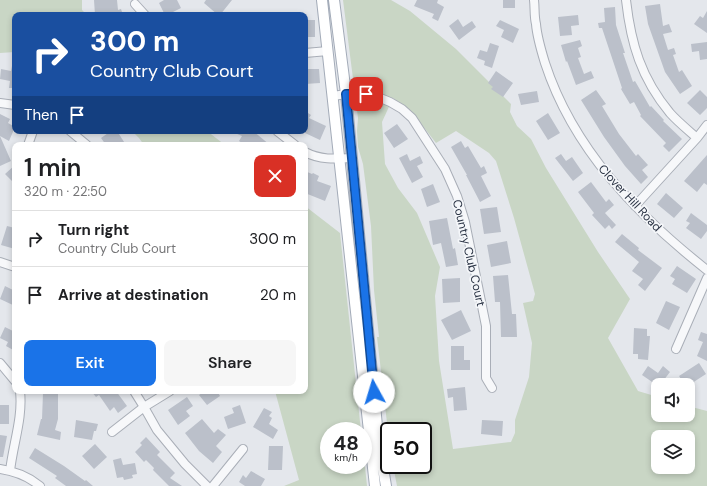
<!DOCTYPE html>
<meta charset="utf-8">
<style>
:root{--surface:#fff;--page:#f6f6f6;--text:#202124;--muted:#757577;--line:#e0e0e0;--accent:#1a73e8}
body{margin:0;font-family:"DM Sans",sans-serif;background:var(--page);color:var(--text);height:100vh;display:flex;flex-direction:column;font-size:15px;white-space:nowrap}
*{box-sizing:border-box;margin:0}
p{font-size:13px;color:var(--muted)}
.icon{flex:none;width:22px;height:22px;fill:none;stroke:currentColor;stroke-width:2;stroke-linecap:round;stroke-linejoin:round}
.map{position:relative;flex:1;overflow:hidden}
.details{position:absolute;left:12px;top:142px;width:296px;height:252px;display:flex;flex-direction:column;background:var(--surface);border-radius:8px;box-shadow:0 2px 6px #0003}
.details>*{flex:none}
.top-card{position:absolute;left:12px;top:12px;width:296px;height:122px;border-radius:8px;box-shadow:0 2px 6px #0003;background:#1a4fa0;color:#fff;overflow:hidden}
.fabs{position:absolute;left:651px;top:378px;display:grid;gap:8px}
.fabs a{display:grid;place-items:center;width:44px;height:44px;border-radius:8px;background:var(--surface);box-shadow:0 2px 6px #0003;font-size:20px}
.speed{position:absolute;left:320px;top:422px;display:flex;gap:8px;font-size:20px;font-weight:700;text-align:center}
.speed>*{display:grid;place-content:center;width:52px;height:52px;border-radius:50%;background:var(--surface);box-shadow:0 2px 6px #0003;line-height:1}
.speed small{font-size:10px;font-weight:400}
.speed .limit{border:2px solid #111;border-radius:6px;background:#fff;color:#111}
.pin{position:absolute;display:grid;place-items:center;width:34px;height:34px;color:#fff;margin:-17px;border-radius:8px;box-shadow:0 2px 6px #0006}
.me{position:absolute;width:44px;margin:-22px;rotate:354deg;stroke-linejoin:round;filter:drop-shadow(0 0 3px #0008)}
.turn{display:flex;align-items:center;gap:14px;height:84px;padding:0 12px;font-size:18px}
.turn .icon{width:52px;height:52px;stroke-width:2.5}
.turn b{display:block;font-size:28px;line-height:34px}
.then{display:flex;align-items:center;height:38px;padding:0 12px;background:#0003;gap:8px;font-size:15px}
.round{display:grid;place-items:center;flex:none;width:42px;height:42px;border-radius:8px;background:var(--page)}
.overview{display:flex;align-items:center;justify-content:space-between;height:68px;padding:0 12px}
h1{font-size:24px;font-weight:600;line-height:30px}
.button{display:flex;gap:8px;margin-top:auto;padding:8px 12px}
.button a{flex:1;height:46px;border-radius:8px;background:var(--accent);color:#fff;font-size:16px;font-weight:600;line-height:46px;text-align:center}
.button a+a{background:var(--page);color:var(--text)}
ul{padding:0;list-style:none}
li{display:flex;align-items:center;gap:12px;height:56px;padding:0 12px;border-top:1px solid var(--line)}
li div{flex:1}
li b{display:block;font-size:15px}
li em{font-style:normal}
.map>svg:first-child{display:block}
</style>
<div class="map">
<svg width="707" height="486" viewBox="0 0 707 486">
<rect width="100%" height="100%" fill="#e4e7ec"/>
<path fill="#c9d6c5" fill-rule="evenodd" d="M0,0H82V10L87,15H15V52L0,53Z
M343,0H391L410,11L456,49L511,104L510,112L517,126L531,139L546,168L598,252L630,299L608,338L638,391L658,397V415H688V406L707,411V486H397L393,465H423V431H389V440L377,337H379L374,290L371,226L363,164L358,147L357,131L358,118ZM393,98L411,111L436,143L456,131L489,153L496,161L514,218L535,294L533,301L523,303L532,343L529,377L515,420V433L511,442L453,449L439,361L435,296L440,267L417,213L398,188L385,164L382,122ZM658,437H688V467H658Z
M132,131H207L225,145H144L139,138Z
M305,206L340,233L361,431H329V465H363V447L367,486H284L299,480L275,391H305Z"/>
<path fill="#bbc0ca" d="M94,0H117L118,10L121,9L123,15H95Z
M164,0H177L181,8L167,15H165L159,3Z
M206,0H232L220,15H218L204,3Z
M417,0H438L437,3L444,7L438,21L432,18L434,14L414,6Z
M503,0H515V8H503Z
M660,4L663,26L669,24L672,32L663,34L668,50L674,48L676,54L673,55L679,72L682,70L692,86L680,94L665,72L648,24L645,6Z
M615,7L616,25L625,53H623L633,82L635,81L650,107L651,106L664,120L663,121L682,139L669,152L663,146L666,143L640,116L641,115L634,102L630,104L621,89L622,88L602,28H599L598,23L605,22L604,8Z
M707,11V33L694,24L700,16L703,18Z
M578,15L579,25L571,26L572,35L560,36L558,17Z
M458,19L463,27L472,21L476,27L459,40L449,26Z
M306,20H315V37H305Z
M500,20L519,29L513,43L501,37L504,30L496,26Z
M580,40L582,46L578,48L581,57L578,58L584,74L591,71L594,78L576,85L567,61L566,62L561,45Z
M707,42V59L700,60L699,51L692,52L691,44Z
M490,43L499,46L492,68L484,65L485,61L477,58L480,50L487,52Z
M12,66H15V88H9L10,81L0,79L1,69L11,71Z
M305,69H319L320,83L305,84Z
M496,71L513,83L503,97L491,89L493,87L488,83Z
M596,90L606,104L602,106L619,134L636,156L638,154L648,165L642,170L648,177L641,184L625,166L604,137L581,100Z
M700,90L707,97V108L700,115L687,103Z
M537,91L539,102L521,105L518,94Z
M305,111L311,115L309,118L326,126L320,140L305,133Z
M548,113L560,133L548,140L536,121Z
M0,114L10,119L8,123L15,127L9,141L0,136L11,161L0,166Z
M397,124L408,139L394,148L384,133Z
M111,131H117L126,145H106L101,138Z
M230,131H253L270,145H245L239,141L242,136Z
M461,141L465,148L468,146L481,168L484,166L487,173L481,176L491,196L480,202L466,175H467L451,147Z
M407,154L410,161L420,156L423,163L417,166L423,177L412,183L399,158Z
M561,154L566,161L572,157L583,173L573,181L555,158Z
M707,155V185L704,183L697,192L684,181Z
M15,165V184L5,174Z
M305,171L312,174L313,173L319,176L317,181L331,186L325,201L305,193Z
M591,182L606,202L609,199L614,205L605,213L616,225L612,229L609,225L605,229L592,215L594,213L578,192Z
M433,184L440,202L427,207L421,189Z
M666,193L683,208L674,218L657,204Z
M497,207L501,232L484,234L480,209Z
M691,213L707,225V231L701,239L686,228L690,223L686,221Z
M447,218L453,249L455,248L458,265L446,267L441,243L433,245L429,221Z
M7,226L15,228V249L1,245Z
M622,234L639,248L638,250L662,268L645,291L638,285L643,279L632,271L639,262L615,242Z
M507,241L511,263L491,267L487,245Z
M677,266L696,279L687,293L672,284L675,279L670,276Z
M508,275L512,314H516L517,337H501L500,302H495L493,276Z
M460,278V302L443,303L442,279Z
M5,286L15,291V306L0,299Z
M666,301L680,307L669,330L656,323Z
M461,310L471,331L452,340L441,320Z
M5,327L15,332V351L6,346L8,342L0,338Z
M634,328L647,329V336H650L648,360L638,359V354H633Z
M701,332L707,334V333V361L697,356L703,342L698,340Z
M451,346H464V360H470V370H451Z
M699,363L706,374L689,385H685L679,376Z
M648,366L658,373L663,366L670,372L660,385L658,386L642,375Z
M465,387L467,410L454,411L453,397L448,398L447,389Z
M91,391H116L127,406L118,413L114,407L110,411L99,395L96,397Z
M205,391H217L220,396L207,405L199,395Z
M43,393H58V419L55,430L61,432L60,440L37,435L41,419H42Z
M187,397L193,406L186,411L190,416L178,425L168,410Z
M0,405H9V424H0Z
M240,405L246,423L228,429L224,417L234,413L232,408Z
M264,408L272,412L269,416L272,418L269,424L278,430L273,439L253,427Z
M202,419L214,433L218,429L226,435L216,446L222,452L213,463L199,451L185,433Z
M76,420L98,424L96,431H94L92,440L74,437Z
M482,420L503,421L502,436L481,434Z
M0,435L7,436L3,457H0Z
M146,437L160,452L157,455L175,473L170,478L182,486H169L153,470L154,468L146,460L144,462L135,452L142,445L140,443Z
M95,444L107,457L94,469L82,456Z
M269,446H283L282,470H268Z
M35,448L64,466L85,481L86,480L93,486H66L55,478L57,476L29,458Z
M121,458L123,465L135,463L137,474L132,475L133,478L124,480L123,477L117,478L113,460Z
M251,471L265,479L261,486H245L239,482L243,475L246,478Z"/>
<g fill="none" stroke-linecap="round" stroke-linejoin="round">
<defs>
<path id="minor" d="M534,0C535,8 534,16 536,24C537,37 541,50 545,63C573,149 637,215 707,270
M626,0C631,44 641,78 670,113C678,122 688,130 697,138
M135,4L145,15
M305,53L328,51
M333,96L346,94H366L378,97L390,102L402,109L412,118L445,169L457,196L465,222L486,326V378L492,388
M0,103L15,105
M70,131L87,145
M277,131L295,145
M28,145L33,131
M305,152C320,160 335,159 351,158
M635,206L697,138L707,125
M0,262L15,267
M676,349L707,278
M0,363L15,381
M134,391L144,407L157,430L185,464L207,486
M112,432L144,407L170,391
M0,469C14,471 29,477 40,486
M10,471C13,444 23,418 20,391
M213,486L243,449"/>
<path id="major" d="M322,0L375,486
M334,0L346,94L378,437L386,486"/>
</defs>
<use href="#minor" stroke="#a9aeb7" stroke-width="10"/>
<use href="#major" stroke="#a3abb8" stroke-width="12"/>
<use href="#minor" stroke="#f7f8fa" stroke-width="8"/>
<use href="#major" stroke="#fff" stroke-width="10"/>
</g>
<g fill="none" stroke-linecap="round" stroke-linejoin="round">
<defs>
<path id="route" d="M366,94H346L374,392"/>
</defs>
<use href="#route" stroke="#114b97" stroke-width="10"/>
<use href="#route" stroke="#1a73e8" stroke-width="7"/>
</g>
<g text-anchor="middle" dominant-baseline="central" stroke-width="3.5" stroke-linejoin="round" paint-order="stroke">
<g font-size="12" fill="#2b3445" stroke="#f4f6f9">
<text transform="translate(630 198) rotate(47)">Clover Hill Road</text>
<text transform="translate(469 253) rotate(77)">Country Club Court</text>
</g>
</g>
</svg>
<div class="fabs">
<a><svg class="icon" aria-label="sound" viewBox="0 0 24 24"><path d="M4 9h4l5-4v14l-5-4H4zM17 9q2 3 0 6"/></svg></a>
<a><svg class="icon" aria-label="layers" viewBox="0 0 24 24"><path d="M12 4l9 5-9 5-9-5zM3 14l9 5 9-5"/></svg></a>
</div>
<div class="speed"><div>48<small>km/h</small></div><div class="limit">50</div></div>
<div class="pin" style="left:366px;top:94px;background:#d93025"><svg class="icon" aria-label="arrive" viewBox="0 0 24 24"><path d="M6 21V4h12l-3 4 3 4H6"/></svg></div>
<svg class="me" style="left:374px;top:392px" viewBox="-20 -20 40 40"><circle r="19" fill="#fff"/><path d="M0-13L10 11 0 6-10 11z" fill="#1a73e8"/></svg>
<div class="top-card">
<div class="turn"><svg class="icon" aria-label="right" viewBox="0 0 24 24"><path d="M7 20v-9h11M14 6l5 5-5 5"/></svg><div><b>300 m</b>Country Club Court</div></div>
<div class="then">Then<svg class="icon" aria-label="arrive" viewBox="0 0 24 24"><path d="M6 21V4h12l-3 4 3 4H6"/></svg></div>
</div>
<section class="details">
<div class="overview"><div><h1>1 min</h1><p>320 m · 22:50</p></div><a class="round" style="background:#d93025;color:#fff"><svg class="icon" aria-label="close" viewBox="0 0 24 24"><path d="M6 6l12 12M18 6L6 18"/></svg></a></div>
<ul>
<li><svg class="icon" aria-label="right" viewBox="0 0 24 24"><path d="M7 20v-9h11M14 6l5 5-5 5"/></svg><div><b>Turn right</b><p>Country Club Court</p></div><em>300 m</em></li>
<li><svg class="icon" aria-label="arrive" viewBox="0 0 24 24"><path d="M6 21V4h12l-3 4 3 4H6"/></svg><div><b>Arrive at destination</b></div><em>20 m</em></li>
</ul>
<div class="button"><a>Exit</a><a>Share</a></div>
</section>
</div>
